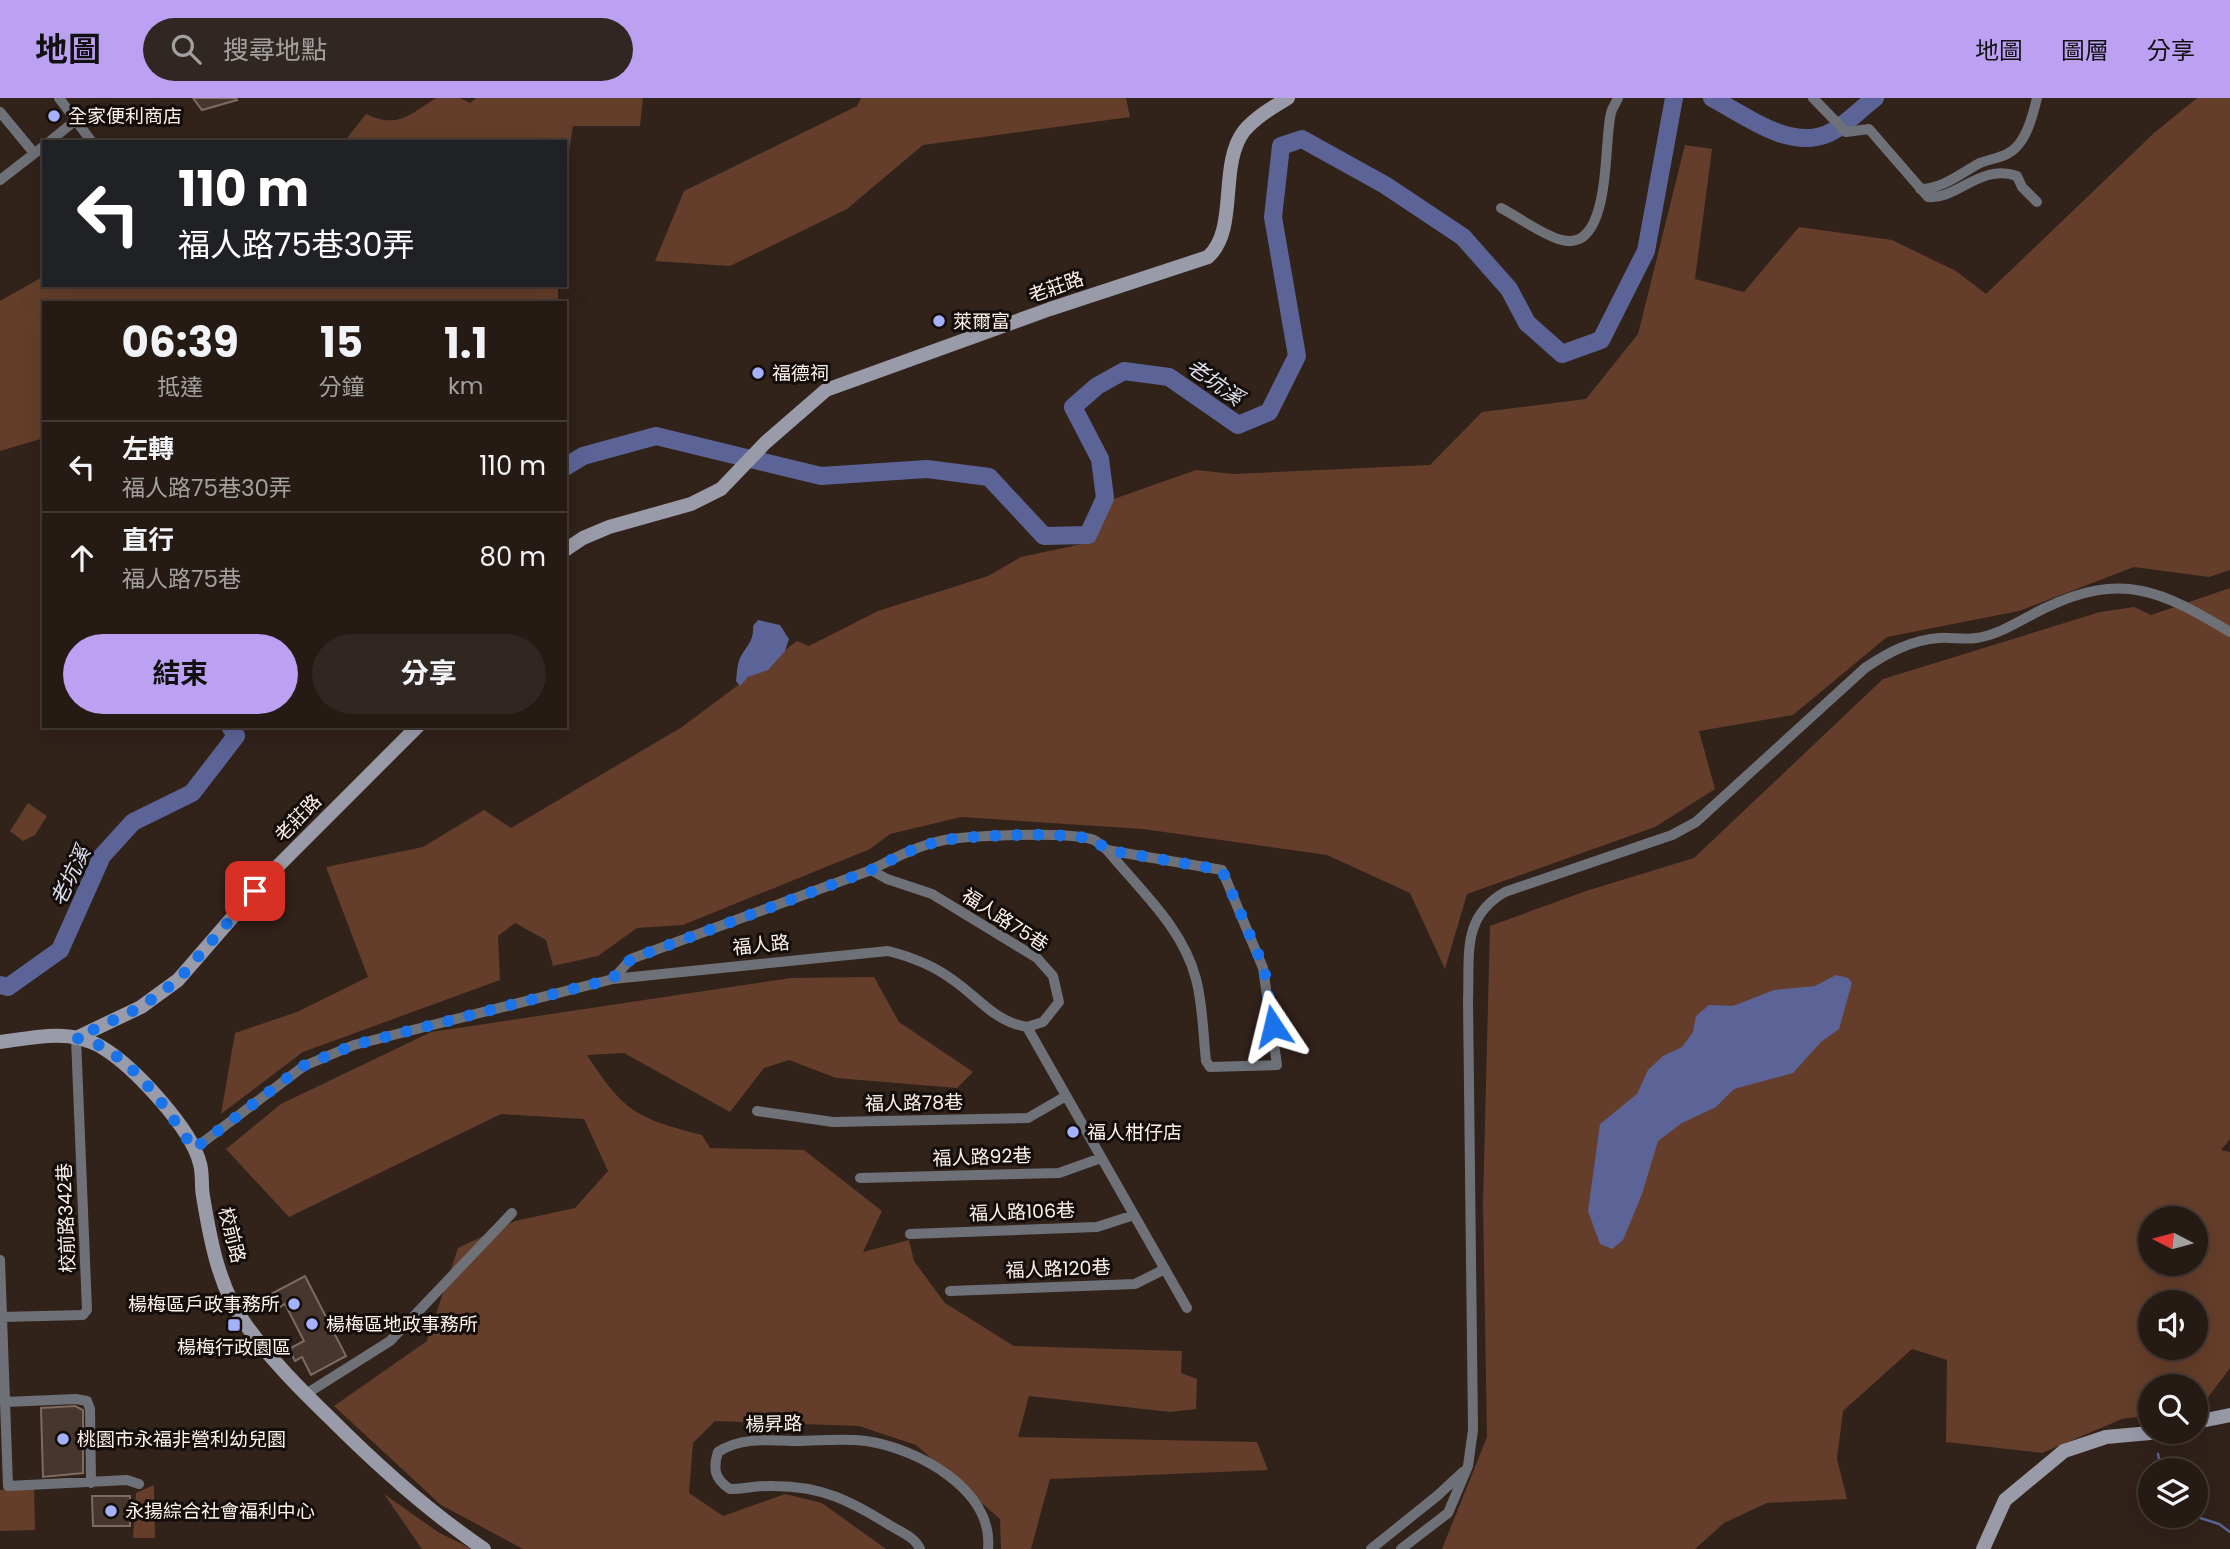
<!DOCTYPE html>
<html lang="zh-TW">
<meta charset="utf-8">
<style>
:root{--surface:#251a14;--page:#312722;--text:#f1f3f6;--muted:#a3a1a0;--line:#423834;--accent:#bca0f2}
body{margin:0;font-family:Poppins,"Noto Sans TC",sans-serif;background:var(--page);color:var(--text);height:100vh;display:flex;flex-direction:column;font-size:26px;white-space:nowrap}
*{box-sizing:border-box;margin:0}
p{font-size:23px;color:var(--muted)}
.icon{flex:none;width:38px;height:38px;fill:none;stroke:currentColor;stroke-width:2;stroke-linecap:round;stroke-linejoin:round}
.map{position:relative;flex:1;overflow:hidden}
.side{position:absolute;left:42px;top:203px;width:525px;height:427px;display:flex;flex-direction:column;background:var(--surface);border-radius:0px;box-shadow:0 7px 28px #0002,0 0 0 2px var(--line)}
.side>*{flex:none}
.hud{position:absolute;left:42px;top:42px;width:525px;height:147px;border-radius:0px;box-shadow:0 7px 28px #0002,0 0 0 2px var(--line);background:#202124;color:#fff;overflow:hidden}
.needle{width:46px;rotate:276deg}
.controls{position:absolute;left:2138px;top:1108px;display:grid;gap:14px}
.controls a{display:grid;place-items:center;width:70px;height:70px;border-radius:50%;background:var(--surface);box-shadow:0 7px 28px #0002,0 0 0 2px var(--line);font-size:35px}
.pin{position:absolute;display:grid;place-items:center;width:60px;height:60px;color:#fff;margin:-30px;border-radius:14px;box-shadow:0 4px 10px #0006}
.me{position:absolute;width:77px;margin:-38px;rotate:350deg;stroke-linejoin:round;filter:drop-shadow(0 0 5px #0008)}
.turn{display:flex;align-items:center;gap:24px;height:147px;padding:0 21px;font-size:32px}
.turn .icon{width:91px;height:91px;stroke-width:2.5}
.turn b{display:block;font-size:49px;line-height:60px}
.eta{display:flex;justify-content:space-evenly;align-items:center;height:119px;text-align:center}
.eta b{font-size:42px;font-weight:700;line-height:49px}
.action{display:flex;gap:14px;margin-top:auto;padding:14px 21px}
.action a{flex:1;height:80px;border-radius:42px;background:var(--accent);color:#111;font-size:28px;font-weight:700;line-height:80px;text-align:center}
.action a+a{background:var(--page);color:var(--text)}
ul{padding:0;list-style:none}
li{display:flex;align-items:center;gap:21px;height:91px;padding:0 21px;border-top:2px solid var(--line)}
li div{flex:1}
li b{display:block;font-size:26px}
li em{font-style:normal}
header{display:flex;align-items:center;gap:42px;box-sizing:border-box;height:98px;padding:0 35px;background:var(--accent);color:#111}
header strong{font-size:33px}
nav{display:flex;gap:38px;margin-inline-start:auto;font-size:24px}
.search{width:490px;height:63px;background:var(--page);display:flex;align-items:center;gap:18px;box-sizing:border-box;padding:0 24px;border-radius:38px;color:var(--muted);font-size:26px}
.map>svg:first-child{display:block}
</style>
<header>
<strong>地圖</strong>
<div class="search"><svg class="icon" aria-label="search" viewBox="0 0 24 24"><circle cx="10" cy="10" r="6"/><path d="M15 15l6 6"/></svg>搜尋地點</div>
<nav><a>地圖</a><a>圖層</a><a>分享</a></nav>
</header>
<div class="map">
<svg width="2230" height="1451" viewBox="0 0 2230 1451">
<rect width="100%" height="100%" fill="#31221a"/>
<path fill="#643e2a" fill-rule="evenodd" d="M436,0H460L470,5L476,0H643L640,28H573L565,80V44H344L366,16C398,31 409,17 436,0Z
M861,0H1126L1130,19L923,47L847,111L730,168L655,163L684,93L857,8Z
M2197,0H2230V472L2209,479L2134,469L2019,513L1887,539L1793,617L1699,633L1715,691L1655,729L1467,796L1445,871L1410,795L1327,757L1143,731L961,719L890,736L870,751L683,827L637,830L598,858L553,868L546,842L515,825L498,838L500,882L303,954L221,1016L235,935L297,914L368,879L326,769L423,749L484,712L511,730L682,629L797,543L809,548L878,513L988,478L1021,459L1091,444L1111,402L1196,372L1234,376L1430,367L1482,314L1586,301L1638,236L1685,47L1712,51L1695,181L1744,194L1799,129L1892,142L1956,173L1986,196L2154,35Z
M44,178V187H558V205H44V340L0,353V203Z
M2230,490V1041L2221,1052L2230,1054V1270L2200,1310H2196V1288H2151V1317L2122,1321L2042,1355L1946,1344L1947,1262L1912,1251L1843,1313L1837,1361L1847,1401L1767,1405L1724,1425L1695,1451H1442L1487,1339L1483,1105L1490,828L1586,793L1694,760L1883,581L2100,514L2134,509L2151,517ZM2151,1120H2196V1166H2151ZM2151,1204H2196V1250H2151Z
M28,705L47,718L35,737L23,743L10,733Z
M874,879L899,924L973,974L957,990L836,980L789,962L764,970L730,1014L624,955L587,957C624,1014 636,1020 702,1037L710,1050L804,1052L882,1113L863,1154L909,1142L914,1163L945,1205L1014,1248L1182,1253L1181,1275L1197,1281L1196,1311L1170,1314L1029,1298L1018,1339L1257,1344L1268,1372L1050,1381L1031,1451H1001L1000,1421L916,1347L859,1328L715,1323L693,1345L689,1395L723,1418L785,1396L822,1405L886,1451H523L441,1407L334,1308L427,1243L458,1150L515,1123L575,1110L608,1073L584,1021L501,1016L289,1119L226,1051L281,1006L431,934L791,880Z
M154,1387L155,1440H133L136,1395Z
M34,1389L35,1432L0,1433V1392Z
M384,1396L438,1434L472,1451H422Z"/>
<path fill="#5c6497" d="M758,522L780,527L789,541L785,553L768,572L748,579L740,588L736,583C737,575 737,567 740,560C747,547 754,543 753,528Z
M1836,877L1848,880L1852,885L1839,931L1821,944L1793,975L1734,991L1716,1009L1682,1025L1658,1043L1642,1096L1623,1142L1612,1151L1600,1146L1588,1113L1600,1026L1637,996L1648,972L1663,958L1682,949L1693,934L1696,918L1709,907L1733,908L1774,892L1815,888Z"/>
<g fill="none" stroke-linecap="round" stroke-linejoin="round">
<path stroke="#5c6497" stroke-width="2.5" d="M2158,1356L2161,1372
M2194,1418L2219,1426L2230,1434"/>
<path stroke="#5c6497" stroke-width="18" d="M1712,0C1745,17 1788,52 1827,36C1844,29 1860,11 1875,0
M565,369L583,358L656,338L821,378L927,371L989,379L1044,438L1088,437L1105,400L1100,361L1073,309L1097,288L1124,273L1169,279L1238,327L1269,314L1297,258L1273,119L1281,48L1302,41L1385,87L1463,139L1509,191L1527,225L1562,256L1601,242L1646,153L1674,0
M0,887L8,889L60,852L102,758L133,724L192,695L236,638L230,628"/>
</g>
<path fill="#46362d" stroke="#7d6a60" stroke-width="2" d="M193,0H236L237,2L202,12Z
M305,1178L346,1258L311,1277L302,1259L295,1263L289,1251L304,1243L285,1206L278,1210L271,1196Z
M75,1308L83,1312V1375L43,1379L41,1310Z
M92,1398H130V1428H93Z"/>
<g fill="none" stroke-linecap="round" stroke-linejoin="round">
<path stroke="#6f7179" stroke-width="10" d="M59,0L92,44
M1813,0L1846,34L1869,31L1928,99C1957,102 1980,65 2017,78L2022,89L2037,104
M0,14L34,55
M49,44L77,21
M0,82L44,48
M1920,91C1943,91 1961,75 1980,65C1995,59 2008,60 2019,46C2029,33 2033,16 2037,0
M1501,110C1520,120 1538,134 1558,141C1613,160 1603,44 1611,15C1612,10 1616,5 1618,0
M871,772L887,781L932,796L1037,860L1053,878L1059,904L1043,924L1027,929
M613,881L631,861L871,772C893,761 913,750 936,744C960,737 1072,733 1094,742C1098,744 1103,749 1107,752C1140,792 1183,830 1196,881C1203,907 1203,936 1206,963L1210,969L1277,967L1263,870L1222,772L1107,752
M757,1013L833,1024L1028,1020L1066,998
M194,1051L304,968L354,947L613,881L888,853C912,859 933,867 953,882C979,900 995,924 1027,929L1187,1210
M860,1080L1059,1075L1101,1060
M910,1136L1097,1129L1134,1117
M0,1162L8,1388L127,1382L139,1386
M950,1193L1135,1186L1165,1171
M0,1219L83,1217L87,1212L76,940
M306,1296L390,1243L512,1115
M5,1304L76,1301L87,1303L90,1311L91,1385
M920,1451C916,1440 901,1434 891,1428C851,1403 822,1388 774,1388C759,1387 744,1391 730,1391C714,1381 713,1370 718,1354C740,1339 769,1342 796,1343C819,1343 843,1340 866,1343C916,1350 994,1391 988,1451
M1371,1451L1437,1398L1463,1374
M1401,1451L1448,1415L1468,1368L1473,1332L1468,902C1470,857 1461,819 1505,794L1672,737L1696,724L1865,570C1887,555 1911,542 1939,540C1951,539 1964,542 1976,540C2000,537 2024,520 2045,510C2122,473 2162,493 2230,534"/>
<path stroke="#999ba8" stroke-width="14" d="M565,452L583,440L609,429L691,406L721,391L765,345L826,292L1050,211L1208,159C1239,131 1218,67 1244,33C1256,19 1273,9 1288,0
M76,940L141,909L178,882L270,776L418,628
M0,944C25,941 54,934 79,940C87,943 97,945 103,950C134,969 192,1031 200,1066C203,1076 201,1088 203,1098C210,1141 219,1191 246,1227C271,1262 301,1292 331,1321C379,1369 428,1413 484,1451
M2196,1324L2230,1317
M1983,1451L2005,1402L2064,1353L2106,1339L2161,1334"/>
</g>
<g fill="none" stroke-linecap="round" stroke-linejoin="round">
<path stroke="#1a73e8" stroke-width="12" stroke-dasharray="0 21.6" d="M255,793L178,882L141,909L76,940C85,942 95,944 102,949C142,971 169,1015 194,1051L303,968L354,947L612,881L631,861L871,772C893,761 913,750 936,744C960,737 1071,733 1094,742C1098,744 1103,749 1107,752L1222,772L1264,870L1273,928"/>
</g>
<g fill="#a5b1fc" stroke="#140d0a" stroke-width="2.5">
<circle cx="54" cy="18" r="7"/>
<circle cx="939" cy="223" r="7"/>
<circle cx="758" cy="275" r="7"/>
<circle cx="1073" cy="1034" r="7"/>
<circle cx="294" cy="1206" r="7"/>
<circle cx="312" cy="1226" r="7"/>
<rect x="227" y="1220" width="14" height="14" rx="3.5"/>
<circle cx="63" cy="1341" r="7"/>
<circle cx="111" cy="1413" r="7"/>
</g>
<g text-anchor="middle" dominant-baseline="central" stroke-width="6" stroke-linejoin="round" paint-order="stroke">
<g font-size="19" fill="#fcf1ec" stroke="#140d0a" text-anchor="start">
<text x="68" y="18">全家便利商店</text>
<text x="953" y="223">萊爾富</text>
<text x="772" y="275">福德祠</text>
<text x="1087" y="1034">福人柑仔店</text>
<text x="280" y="1206" text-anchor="end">楊梅區戶政事務所</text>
<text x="326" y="1226">楊梅區地政事務所</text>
<text x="234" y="1249" text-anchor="middle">楊梅行政園區</text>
<text x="77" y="1341">桃園市永福非營利幼兒園</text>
<text x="125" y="1413">永揚綜合社會福利中心</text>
</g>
<g font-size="19" fill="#fcf1ec" stroke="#140d0a">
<text transform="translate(1056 189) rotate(-19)">老莊路</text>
<text transform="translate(298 720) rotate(-46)">老莊路</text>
<text transform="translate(1005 822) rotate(33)">福人路75巷</text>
<text transform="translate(761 847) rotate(-6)">福人路</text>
<text transform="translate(914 1005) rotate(-1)">福人路78巷</text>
<text transform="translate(982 1059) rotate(-2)">福人路92巷</text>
<text transform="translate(1022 1114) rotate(-2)">福人路106巷</text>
<text transform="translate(66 1120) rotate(-92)">校前路342巷</text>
<text transform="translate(232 1137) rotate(76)">校前路</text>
<text transform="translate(1058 1171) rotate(-2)">福人路120巷</text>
<text transform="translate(774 1326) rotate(-1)">楊昇路</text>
</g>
<g font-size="21" font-style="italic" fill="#dee1f1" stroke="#140d0a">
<text transform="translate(1215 284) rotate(35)">老坑溪</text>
<text transform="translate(70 778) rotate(-64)">老坑溪</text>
</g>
</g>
</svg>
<div class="controls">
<a><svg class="needle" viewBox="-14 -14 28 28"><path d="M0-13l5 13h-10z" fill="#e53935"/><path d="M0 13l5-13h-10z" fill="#a3a1a0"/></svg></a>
<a><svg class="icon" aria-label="sound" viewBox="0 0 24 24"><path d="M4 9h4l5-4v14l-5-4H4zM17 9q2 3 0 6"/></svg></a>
<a><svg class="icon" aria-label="search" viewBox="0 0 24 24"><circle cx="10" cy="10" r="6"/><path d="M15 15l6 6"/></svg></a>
<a><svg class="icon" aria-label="layers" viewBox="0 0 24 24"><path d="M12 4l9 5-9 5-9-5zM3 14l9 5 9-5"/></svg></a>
</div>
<div class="pin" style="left:255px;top:793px;background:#d93025"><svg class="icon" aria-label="arrive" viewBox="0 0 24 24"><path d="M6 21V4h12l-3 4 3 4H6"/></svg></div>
<svg class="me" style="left:1273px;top:928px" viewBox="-20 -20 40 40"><path d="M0-17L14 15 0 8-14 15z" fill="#1a73e8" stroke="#fff" stroke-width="4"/></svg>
<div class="hud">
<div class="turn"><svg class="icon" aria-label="left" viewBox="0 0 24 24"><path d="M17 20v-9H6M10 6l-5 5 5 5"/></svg><div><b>110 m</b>福人路75巷30弄</div></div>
</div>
<section class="side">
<div class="eta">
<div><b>06:39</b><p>抵達</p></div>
<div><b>15</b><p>分鐘</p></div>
<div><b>1.1</b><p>km</p></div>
</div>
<ul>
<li><svg class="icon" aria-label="left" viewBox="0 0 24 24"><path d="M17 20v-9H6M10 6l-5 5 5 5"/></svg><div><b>左轉</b><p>福人路75巷30弄</p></div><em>110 m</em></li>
<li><svg class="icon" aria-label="ahead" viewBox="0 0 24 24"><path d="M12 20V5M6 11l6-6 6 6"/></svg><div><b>直行</b><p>福人路75巷</p></div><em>80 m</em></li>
</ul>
<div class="action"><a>結束</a><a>分享</a></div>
</section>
</div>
